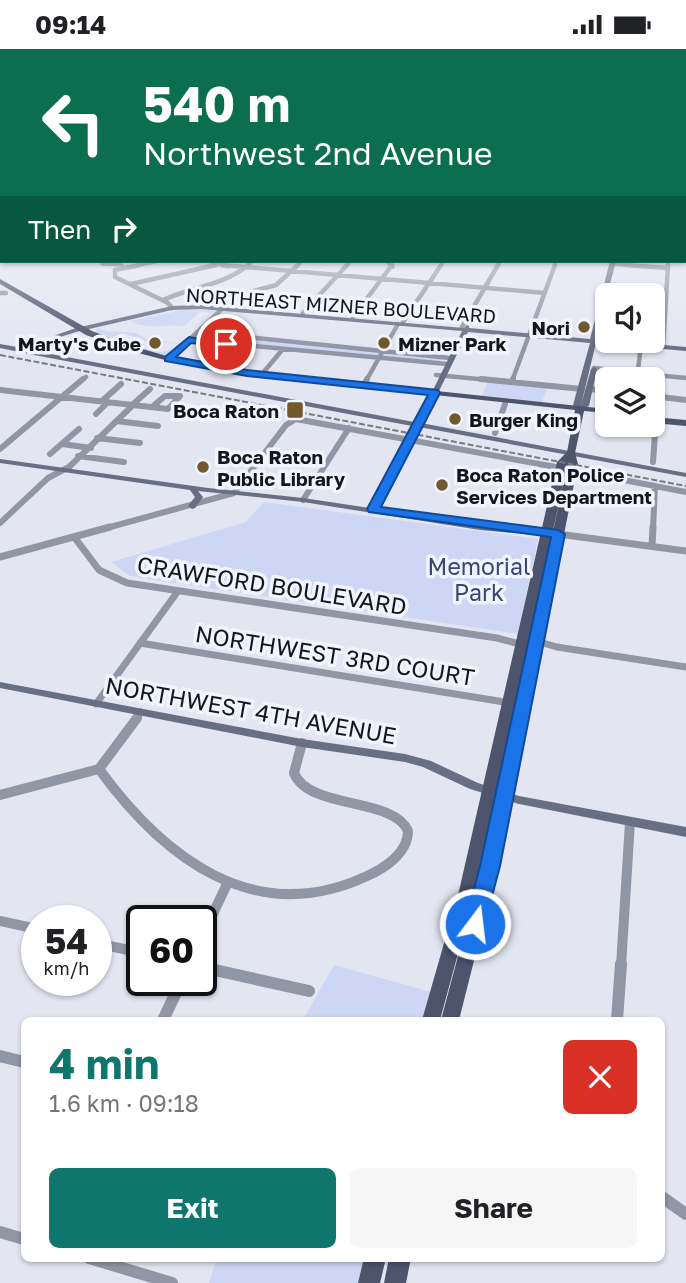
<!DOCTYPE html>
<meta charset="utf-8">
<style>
:root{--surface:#fff;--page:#f6f6f6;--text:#202124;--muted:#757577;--accent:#0f766e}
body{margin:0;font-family:"Golos Text",sans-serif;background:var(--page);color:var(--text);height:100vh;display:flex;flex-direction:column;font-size:26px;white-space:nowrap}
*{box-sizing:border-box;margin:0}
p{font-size:23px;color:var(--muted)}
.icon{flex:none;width:38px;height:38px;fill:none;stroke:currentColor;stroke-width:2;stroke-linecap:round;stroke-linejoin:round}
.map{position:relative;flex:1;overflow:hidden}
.details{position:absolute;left:21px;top:968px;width:644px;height:245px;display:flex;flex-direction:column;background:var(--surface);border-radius:10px;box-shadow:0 2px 5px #0004}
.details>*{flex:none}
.hud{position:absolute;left:0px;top:0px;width:686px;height:214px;box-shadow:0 2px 5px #0004;background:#0b6e4f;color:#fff;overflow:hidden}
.fabs{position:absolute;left:595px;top:234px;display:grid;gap:14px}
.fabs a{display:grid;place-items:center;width:70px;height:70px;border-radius:10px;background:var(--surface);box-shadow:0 2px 5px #0004;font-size:35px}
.speed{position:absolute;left:21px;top:856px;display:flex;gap:14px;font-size:35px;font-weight:700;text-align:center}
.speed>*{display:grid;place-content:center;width:91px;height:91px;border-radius:50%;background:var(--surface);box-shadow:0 2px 5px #0004;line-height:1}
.speed small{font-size:18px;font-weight:400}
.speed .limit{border:4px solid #111;border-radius:10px;background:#fff;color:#111}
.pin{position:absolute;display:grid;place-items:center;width:60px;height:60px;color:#fff;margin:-30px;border:4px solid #fff;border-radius:50%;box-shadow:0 2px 7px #0007}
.me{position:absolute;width:77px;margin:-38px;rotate:15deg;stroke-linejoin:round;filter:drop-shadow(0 0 5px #0008)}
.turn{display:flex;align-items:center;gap:24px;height:147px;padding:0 28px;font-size:32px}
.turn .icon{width:91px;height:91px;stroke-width:2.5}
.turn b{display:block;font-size:49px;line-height:60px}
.then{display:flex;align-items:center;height:66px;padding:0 28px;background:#0003;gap:14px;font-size:26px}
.round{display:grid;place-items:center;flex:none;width:74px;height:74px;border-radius:10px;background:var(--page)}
.summary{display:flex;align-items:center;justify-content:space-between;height:119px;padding:0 28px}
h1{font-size:42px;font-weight:700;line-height:52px;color:var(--accent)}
.action{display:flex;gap:14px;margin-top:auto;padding:14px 28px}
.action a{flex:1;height:80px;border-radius:10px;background:var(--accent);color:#fff;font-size:28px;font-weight:700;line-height:80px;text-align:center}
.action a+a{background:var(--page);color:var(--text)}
.status{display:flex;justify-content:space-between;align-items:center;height:49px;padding:0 35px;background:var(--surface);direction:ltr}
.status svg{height:19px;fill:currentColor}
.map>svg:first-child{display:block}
</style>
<div class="status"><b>09:14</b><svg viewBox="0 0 49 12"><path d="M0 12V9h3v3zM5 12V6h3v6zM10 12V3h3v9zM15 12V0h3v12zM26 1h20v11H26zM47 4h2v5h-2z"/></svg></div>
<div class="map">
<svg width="686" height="1234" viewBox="0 0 686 1234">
<rect width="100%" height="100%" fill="#e3e6f1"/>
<path fill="#cdd6f4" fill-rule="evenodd" d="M187,260L214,261L212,264L200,263L184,277C167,275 145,281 130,272Z
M98,279L106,282L136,284L146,290L183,295L173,304L163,307L95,283ZM122,284L156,295L162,293L179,295C161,311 147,299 126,292L129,290L118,289Z
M202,285L442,310L440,313L193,289Z
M488,332L547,339L542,353L482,347Z
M264,453L538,490L518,585L148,530L130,527L111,513L246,473Z
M334,916L431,943L424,971H303Z
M217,1209H367L361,1234H209Z"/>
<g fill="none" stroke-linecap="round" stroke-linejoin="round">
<path stroke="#9196a4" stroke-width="3.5" d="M207,212L228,218
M386,212L393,218
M102,215L122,216
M612,215L650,218
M131,218L159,212
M208,218L216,216
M246,218L253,212
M296,218L302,212
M346,218L351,212
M440,218L444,212
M497,218L500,212
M554,218L556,212
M668,218V212"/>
<path stroke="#9196a4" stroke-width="4.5" d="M222,216L545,244
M626,216L668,219
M115,221V228L168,254L172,259
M115,221L140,216
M131,235L216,216
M0,244H6
M163,251C191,238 225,236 248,216
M225,257L239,246L276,236L298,216
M303,264L347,216
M353,268L392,216
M403,273L441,216
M462,278L498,216
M197,283L450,309
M189,291L447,315
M663,298L668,216
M169,310L223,259
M594,319L629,323
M638,321L641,296
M638,321L645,325L636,327L629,323Z
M262,325L283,300
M645,325L686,329
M436,326L499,332
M81,332L86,328
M366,332L398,275
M512,332L555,216"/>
<path stroke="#9196a4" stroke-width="6" d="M481,330L582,340
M512,333L513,330
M364,336L367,330
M590,340L607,342
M0,341L168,360L180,347H165L152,358
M653,347L686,351
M102,352L121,335
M131,357L150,340
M96,365L108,353
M657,368L658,348
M116,372L158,377
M495,384L505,355
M97,389L140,394
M62,395L91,399
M0,400L83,330
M50,405L79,380
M78,407L124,413
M653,413L656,371
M572,421L686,443
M303,451L349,379
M0,474L48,429L69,418L133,356
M103,480L234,444L286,376L296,370L561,419
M653,480L655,437"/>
<path stroke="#9196a4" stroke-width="7" d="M558,485L686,502
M75,489L99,521L127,534L497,589L523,596
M652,497L653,478
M0,508L110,478
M536,592L557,598L686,618
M140,594L511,654
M96,655L178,542
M136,670L141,663"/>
<path stroke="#9196a4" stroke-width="10" d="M99,720C163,808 254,880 367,827C385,819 408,804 408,782C394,748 309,761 294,724L302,694
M0,746L99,720L137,669
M0,872L37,880
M201,890L228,833
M96,894L142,904
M621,917L630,773"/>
<path stroke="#9196a4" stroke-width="12" d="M201,918L309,942
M163,971L182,931
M617,971L621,915
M0,1007L24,1013
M662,1148L686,1165
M0,1183L24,1190
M89,1209L172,1234"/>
<path fill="#696f83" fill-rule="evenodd" d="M0,139H2V142H0Z
M610,212H616L596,290L686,298V302L596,294L581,356L591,320L594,318L597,320L589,357L580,361L573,356L590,294L468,283L439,342L434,348L421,374L686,424V428L419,378L378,460L480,475L552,483L555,484V488L480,481L303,453L198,442L203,448L195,459L192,460L188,457L195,448L190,441L0,414V410L208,439L303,449L370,459L412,377L34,306L0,299V295L34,301L56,286L76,279L172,257L201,256L464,279L467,276L469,277V279L590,290ZM201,260L462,282L433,341L428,347L414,373L40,303L60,288L76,283L172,261Z
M0,633L302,690L405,705L431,712L478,734L519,747L686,778V788L519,755L470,740L423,718L405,713L302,698L0,639Z"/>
<path fill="#4d546c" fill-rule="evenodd" d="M0,230L92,282L129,296L170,308L247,322L607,360V364L584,362L575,404L578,415L498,817L459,971H441L482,817L568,412L475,842L440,971H422L459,842L557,413L567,403L575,361L247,326L169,312L123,300L86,286L0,235Z
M653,368L686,371V377L653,374Z
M364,1209H386L380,1234H358Z
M389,1209H411L406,1234H384Z"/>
<path stroke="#787a81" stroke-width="2" stroke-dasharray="6 2.5" stroke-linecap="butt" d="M0,306L686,437"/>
</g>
<linearGradient id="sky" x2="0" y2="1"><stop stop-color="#89aeda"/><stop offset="0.43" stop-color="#f2f4f9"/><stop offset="1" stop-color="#f2f4f9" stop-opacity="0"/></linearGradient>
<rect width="686" height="301" fill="url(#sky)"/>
<path fill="#1a73e8" stroke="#114b97" stroke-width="2" d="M189,288L230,295L226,298L191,294L176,308L247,321L438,341L440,344L381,458L558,481L565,485L500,817L483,881L475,884L468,881L465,875L480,817L551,488L369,463L367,460L428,346L247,327L165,312V308Z"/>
<g fill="#72582a" stroke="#f0f4fe" stroke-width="2.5">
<circle cx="584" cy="278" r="7"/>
<circle cx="155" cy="294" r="7"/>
<circle cx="384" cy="294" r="7"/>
<rect x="286" y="352" width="18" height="18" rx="3.5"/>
<circle cx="455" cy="370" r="7"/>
<circle cx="203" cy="418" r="7"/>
<circle cx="442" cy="436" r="7"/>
</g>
<g text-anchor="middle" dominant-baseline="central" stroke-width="7" stroke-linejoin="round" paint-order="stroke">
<g font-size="19" fill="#15161a" stroke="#f0f4fe">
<text transform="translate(341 256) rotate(4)">NORTHEAST MIZNER BOULEVARD</text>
</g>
<g font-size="19" font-weight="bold" fill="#15161a" stroke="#f0f4fe" text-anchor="start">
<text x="570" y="278" text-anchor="end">Nori</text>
<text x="141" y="294" text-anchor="end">Marty's Cube</text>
<text x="398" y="294">Mizner Park</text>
<text x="279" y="361" text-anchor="end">Boca Raton</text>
<text x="469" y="370">Burger King</text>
<text x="217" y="407">Boca Raton<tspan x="217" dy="22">Public Library</tspan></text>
<text x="456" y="425">Boca Raton Police<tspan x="456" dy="22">Services Department</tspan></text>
</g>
<g font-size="23" fill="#394572" stroke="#f0f4fe">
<text x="479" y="517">Memorial<tspan x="479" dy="26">Park</tspan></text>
</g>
<g font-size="23" fill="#15161a" stroke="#f0f4fe">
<text transform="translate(272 536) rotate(9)">CRAWFORD BOULEVARD</text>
<text transform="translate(335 606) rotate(9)">NORTHWEST 3RD COURT</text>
<text transform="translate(251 661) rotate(10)">NORTHWEST 4TH AVENUE</text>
</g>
</g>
</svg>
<div class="fabs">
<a><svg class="icon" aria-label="sound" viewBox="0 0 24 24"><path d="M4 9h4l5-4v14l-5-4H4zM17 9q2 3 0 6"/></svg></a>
<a><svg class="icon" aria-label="layers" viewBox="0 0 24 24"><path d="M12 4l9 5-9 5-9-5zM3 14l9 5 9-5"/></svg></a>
</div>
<div class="speed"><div>54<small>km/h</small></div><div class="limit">60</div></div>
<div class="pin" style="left:226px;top:295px;background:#d93025"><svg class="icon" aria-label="arrive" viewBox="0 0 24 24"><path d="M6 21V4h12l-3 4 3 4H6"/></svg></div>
<svg class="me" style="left:475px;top:875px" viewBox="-20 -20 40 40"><circle r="17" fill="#1a73e8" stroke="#fff" stroke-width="3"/><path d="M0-11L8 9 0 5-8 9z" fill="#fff"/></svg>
<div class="hud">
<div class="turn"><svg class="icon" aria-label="left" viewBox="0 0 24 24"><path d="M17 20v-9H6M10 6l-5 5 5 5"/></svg><div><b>540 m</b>Northwest 2nd Avenue</div></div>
<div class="then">Then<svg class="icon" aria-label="right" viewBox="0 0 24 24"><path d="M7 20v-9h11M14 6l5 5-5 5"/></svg></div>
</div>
<section class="details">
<div class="summary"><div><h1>4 min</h1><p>1.6 km · 09:18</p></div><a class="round" style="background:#d93025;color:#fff"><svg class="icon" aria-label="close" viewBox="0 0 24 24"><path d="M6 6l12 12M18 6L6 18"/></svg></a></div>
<div class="action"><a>Exit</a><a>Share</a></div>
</section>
</div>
